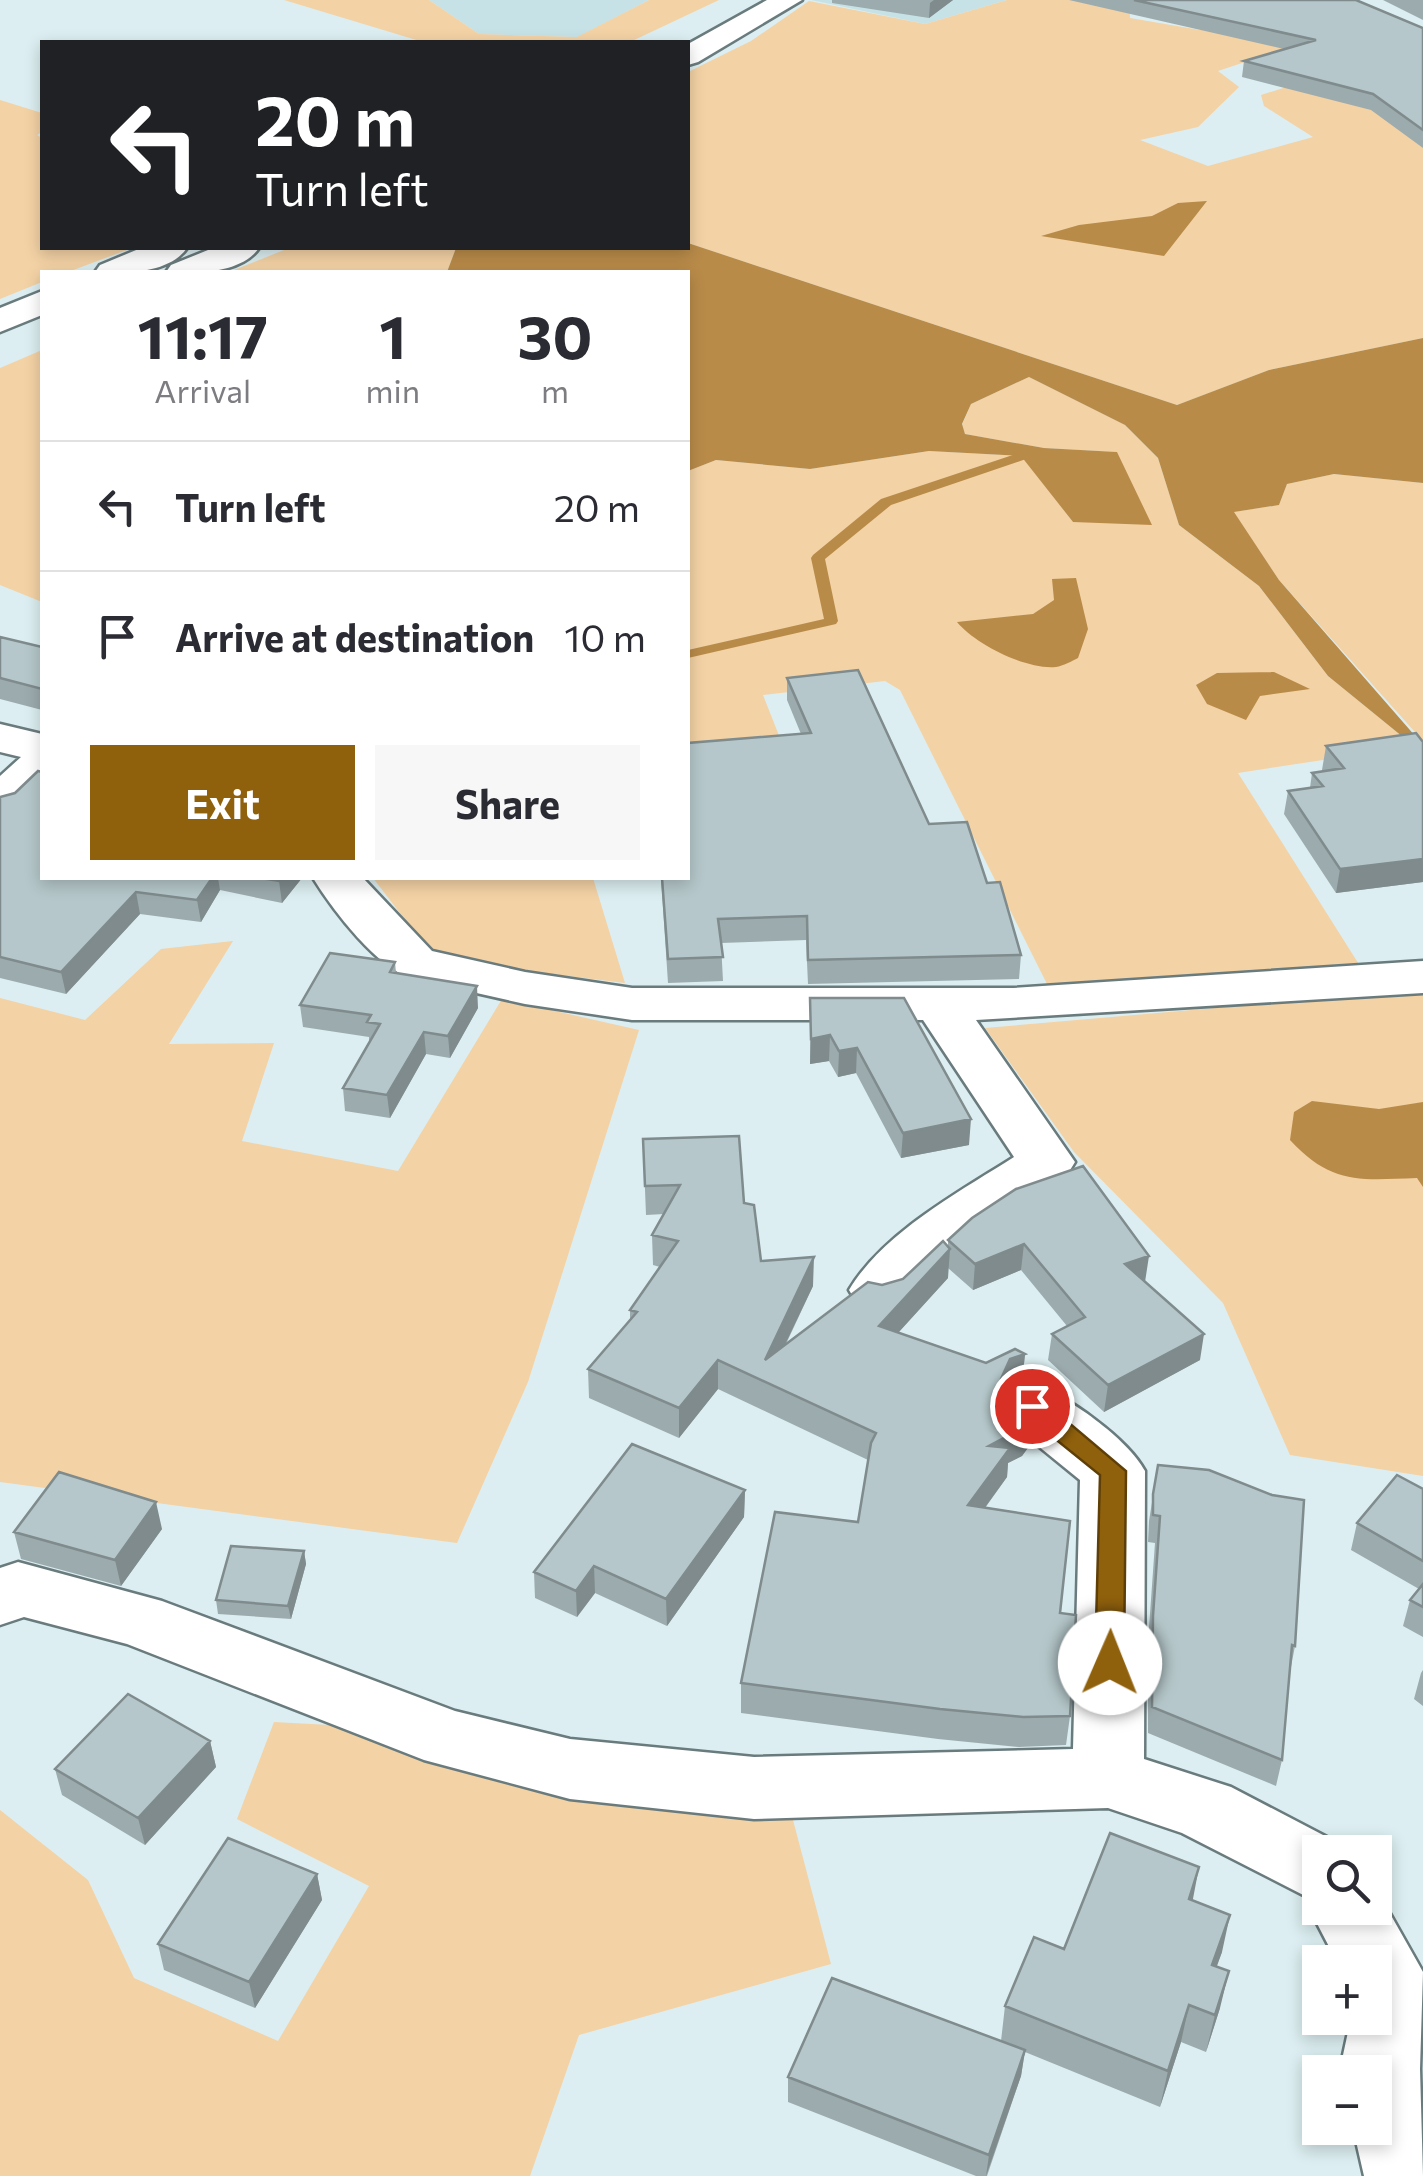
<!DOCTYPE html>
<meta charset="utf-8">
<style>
:root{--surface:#fff;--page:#f7f7f7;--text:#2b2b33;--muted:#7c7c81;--line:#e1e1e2;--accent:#90610c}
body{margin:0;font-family:Commissioner,sans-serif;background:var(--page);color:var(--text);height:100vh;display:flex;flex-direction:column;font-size:38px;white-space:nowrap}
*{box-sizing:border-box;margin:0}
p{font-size:32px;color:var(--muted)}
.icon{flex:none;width:55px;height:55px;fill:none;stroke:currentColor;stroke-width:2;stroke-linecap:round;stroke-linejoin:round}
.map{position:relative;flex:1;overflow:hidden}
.side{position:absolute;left:40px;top:270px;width:650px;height:610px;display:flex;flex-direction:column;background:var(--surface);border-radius:0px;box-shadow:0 5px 15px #0003}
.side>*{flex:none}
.guide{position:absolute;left:40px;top:40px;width:650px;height:210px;border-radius:0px;box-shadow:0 5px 15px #0003;background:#202124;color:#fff;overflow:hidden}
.controls{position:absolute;left:1302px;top:1835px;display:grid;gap:20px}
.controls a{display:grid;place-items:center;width:90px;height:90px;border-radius:0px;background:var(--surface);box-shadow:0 5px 15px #0003;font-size:50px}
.pin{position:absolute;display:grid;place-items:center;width:85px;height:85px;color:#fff;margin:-42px;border:5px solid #fff;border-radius:50%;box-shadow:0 2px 10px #0007}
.me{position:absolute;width:110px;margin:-55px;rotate:1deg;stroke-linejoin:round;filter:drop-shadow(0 0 8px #0008)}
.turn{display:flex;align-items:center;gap:35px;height:210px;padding:0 50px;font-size:45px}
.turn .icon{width:130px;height:130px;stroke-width:2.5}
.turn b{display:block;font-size:70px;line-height:85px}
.eta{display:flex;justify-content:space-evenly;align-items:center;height:170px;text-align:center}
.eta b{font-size:60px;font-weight:700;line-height:70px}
.action{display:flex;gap:20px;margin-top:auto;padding:20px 50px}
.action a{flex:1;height:115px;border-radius:0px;background:var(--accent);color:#fff;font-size:40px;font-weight:700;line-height:115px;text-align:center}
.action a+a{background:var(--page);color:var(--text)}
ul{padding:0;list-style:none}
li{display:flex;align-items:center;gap:30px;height:130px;padding:0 50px;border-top:2px solid var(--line)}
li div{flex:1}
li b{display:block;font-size:38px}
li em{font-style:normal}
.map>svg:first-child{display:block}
</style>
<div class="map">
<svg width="1423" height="2176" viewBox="0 0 1423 2176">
<rect width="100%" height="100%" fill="#dceef1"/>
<path fill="#c7e2e6" d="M429,0H649L578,37L479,34Z
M811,0H1007L925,24Z"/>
<path fill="#f3d2a5" d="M284,0H429L479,34L577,37L649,0H719L630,42H423Z
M1007,0H1129L1130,18L1200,30L1317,0L1367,21L1218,71L1239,87L1198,127L1140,140L1208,166L1313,137L1264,106L1261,95L1299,83L1423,96V338L1269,370L1177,405L688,243V72L751,41L809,1L925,24Z
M0,100L42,113V132L37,135L42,138V248H132L68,272H42V282L0,299Z
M289,248H456L447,272H229Z
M42,350V602L0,585V368Z
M1029,377L1125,425L1158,458L1179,525L1259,586L1328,676L1414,746L1238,773L1360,966L1050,990L900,690L885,681L763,695L789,761L688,763V471L716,460L810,469L929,451L1022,456L1073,522L1117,452L1044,448L965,434L962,425L971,404Z
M1334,474L1423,483V741L1279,580L1233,512L1279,505L1287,484Z
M373,878H593L625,983L445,961L426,947Z
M233,941L169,1044L274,1043L242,1141L398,1171L502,999L639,1030L528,1382L457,1543L0,1482V998L85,1020L161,949Z
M1423,990V1476L1290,1455L1223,1303L1074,1152L985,1028Z
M274,1722L554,1737L793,1820L831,1964L579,2035L530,2176H0V1810L88,1880L134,1978L278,2041L369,1886L237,1819Z"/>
<path fill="#b98b49" d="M1207,201L1164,256L1041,236L1079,225L1152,216L1178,203Z
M688,243L1177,405L1269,370L1423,338V483L1334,474L1287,484L1279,505L1234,512L1279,580L1423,745L1414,746L1328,676L1259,586L1179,525L1158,458L1125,425L1029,377L971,404L962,424L965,434L1044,448L1117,452L1152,525L1073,522L1021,456L929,451L810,469L716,460L688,471V272H447L456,248H688Z
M1076,578L1088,629L1078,658C1072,661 1063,666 1056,667C1026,670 975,644 957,622L1033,614L1054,600L1052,579Z
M1274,672L1310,689L1260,696L1246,720L1207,704L1196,685L1217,673Z
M1312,1101L1379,1109L1423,1102V1187L1417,1178C1359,1180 1332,1185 1290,1140L1294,1112Z"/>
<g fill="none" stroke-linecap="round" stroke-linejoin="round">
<path fill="#b98b49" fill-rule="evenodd" d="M1022,452L1026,453V459L891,505L825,559L838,621L836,624L688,658V650L824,619L811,558L813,555L881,499Z"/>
<defs>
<path id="minor" d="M0,724L42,734V788L17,812L0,816V776L21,757L0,752Z
M313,878H363L432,951L525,972L632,988H1014L1423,961V993L976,1020L1075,1162L1067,1175L967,1241L900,1305L879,1311L858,1305L849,1290C883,1233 959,1192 1014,1157L923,1020H632L525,1004L414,979C378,970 333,910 313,878Z
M1032,1384C1067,1395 1128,1439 1145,1471L1144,1759L1231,1787L1346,1847L1349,1852H1320V1908H1375V1887L1423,1972L1420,2069L1423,2176H1364L1353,2128H1375V2072H1341L1340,2069L1351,2018H1375V1962H1337L1309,1908L1313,1900L1182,1833L1108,1808L754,1819L570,1799L424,1760L127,1644L24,1617L0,1625V1568L18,1562L162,1601L455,1711L570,1739L754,1757L1073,1749L1080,1480L1010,1423L1001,1407L1010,1391Z"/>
<path id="major" d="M767,0H802L698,62L688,65V44Z
M141,248H187C169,274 123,274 95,272L100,265Z
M213,248H259C241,274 194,274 166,272L171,265Z
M42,291V315L0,332V308Z"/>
</defs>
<use href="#minor" stroke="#6a7b7e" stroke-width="5"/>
<use href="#major" stroke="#6a7b7e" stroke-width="5"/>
<use href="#minor" fill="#fff" fill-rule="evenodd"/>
<use href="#major" fill="#fff" fill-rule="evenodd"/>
</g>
<path fill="#9cabae" d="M832,0H953L929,18L832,3Z
M1069,0H1356L1423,28V148L1371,110L1242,77L1244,61L1284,49Z
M1383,0H1423V20Z
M0,637L42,647V710L0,699Z
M787,678L987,883L1021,955L1019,979L808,984L806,940L721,943L723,981L668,983L661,878H688L801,734L787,700Z
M1423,742V882L1336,893L1284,814L1288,791L1310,788L1312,773L1324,771L1322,770L1326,746Z
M0,797L42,878H302L282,903L220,890L201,922L140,914L66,994L0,978Z
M395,962L396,973L478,1008L450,1058L426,1054L390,1118L345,1111L343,1088L369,1042V1037L303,1027L300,1005Z
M810,998L969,1145L901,1158L856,1073L838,1077L829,1061L810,1064Z
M643,1139L744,1203L761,1261L813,1286L786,1344L882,1285L903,1279L948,1246V1240L972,1218L1145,1281L1200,1360L1104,1412L1048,1360L1052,1334L1067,1326L1021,1270L973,1290L948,1268V1278L898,1333L986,1363L1025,1354L1022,1383L1007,1389L1011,1396L1034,1415L1030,1445L1022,1456L1008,1463L1007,1477L985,1508L1060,1613L1070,1716L1066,1745L1019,1747L938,1739L741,1713V1683L858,1522L868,1460L718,1389L679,1438L589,1398L588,1369L630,1320V1310L660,1267L653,1265L652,1235L664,1214L646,1215Z
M1158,1465L1295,1646L1290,1672L1282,1760L1276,1786L1148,1733V1642L1155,1543L1148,1542L1149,1521Z
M1423,1489V1637L1403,1626L1410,1600L1419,1589L1351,1550L1357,1523Z
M745,1490L744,1517L667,1626L595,1593L577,1617L535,1598L534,1572Z
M162,1529L121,1586L21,1559L14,1532Z
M304,1551L306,1564L291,1619L218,1614L216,1600Z
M1423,1670V1706L1414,1699L1421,1673Z
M210,1741L216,1767L145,1845L62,1795L55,1769Z
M317,1874L322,1900L255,2008L164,1970L158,1944Z
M1193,1900L1222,1952L1216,1967L1220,2008L1206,2052L1181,2042L1160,2107L1025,2052L1021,2076L987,2176H976L788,2102V2077L1001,2041L1005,2006L1064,1949Z"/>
<path fill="#7f8b8d" d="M934,0H953L929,18L930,3Z
M1423,859V882L1336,893L1340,869Z
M212,878H218L220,890L201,922L197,900Z
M282,878H302L282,903L279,881Z
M136,892L140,914L66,994L61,972Z
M477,986L478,1008L450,1058L448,1036Z
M424,1032L426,1054L390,1118L387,1095Z
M830,1035L829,1061L810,1064L811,1039Z
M857,1048L856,1073L838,1077L839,1051Z
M971,1119L969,1145L901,1158L903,1133Z
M1024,1244L1021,1270L973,1290L975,1264Z
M950,1249L948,1278L877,1356L879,1326Z
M1149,1256L1145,1282L1125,1264Z
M814,1257L813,1286L767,1382L765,1360Z
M1204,1334L1200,1360L1104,1412L1108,1385Z
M1025,1354L1022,1383L1007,1389L1001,1379L1010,1359Z
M718,1360V1389L679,1438V1408Z
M1034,1415L1030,1445L1022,1456L1008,1463L1007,1477L965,1535L968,1505L989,1446Z
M745,1490L744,1517L667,1626L666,1599Z
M156,1502L162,1529L121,1586L115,1560Z
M304,1551L306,1564L291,1619L288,1606Z
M594,1566L595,1593L577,1617L576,1591Z
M210,1741L216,1767L145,1845L138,1818Z
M1199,1867L1192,1904L1189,1899Z
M317,1874L322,1900L255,2008L249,1982Z
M1230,1915L1222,1952L1204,2002L1212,1965Z
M1229,1971L1220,2008L1206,2052L1215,2015Z
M1189,2005L1181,2042L1160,2107L1168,2071Z
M1025,2050L1021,2076L986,2176L989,2155Z"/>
<path fill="#b5c7ca" stroke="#7f8b8d" stroke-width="2.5" d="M1134,0H1356L1423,28V130L1373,94L1244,61L1316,40Z
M0,637L42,647V689L0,678Z
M858,670L929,824L967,822L987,883L1000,882L1021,955L808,960L807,916L718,919L723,957L668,959L662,878H688V743L811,733L787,678Z
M1416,733L1423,742V859L1340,869L1288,791L1323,786L1312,773L1344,768L1326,746Z
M38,771L42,772V878H212L197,900L136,892L61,972L0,957V797L15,793Z
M261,878H282L279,881Z
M330,953L395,962L390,972L477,986L448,1036L424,1032L387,1095L343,1088L380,1024L367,1022L371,1015L300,1005Z
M810,998H904L971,1119L903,1133L857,1048L839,1051L830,1035L811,1039Z
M739,1136L744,1203L754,1205L761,1261L814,1257L765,1360L868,1282L882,1285L903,1279L943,1241L950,1249L879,1326L986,1363L1015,1349L1025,1354L1010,1359L1001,1379L1011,1396L1034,1415L1026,1426L989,1446L1010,1448L968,1505L1070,1521L1060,1613L1076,1615L1070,1716L1023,1717L940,1709L741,1683L775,1512L858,1522L871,1443L876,1433L718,1360L679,1408L588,1369L637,1312L630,1310L678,1241L652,1235L680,1185L645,1186L643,1139Z
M1083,1166L1149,1256L1125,1264L1204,1334L1108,1385L1052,1334L1085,1317L1024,1244L975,1264L948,1240L972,1218L1016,1189Z
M632,1444L745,1490L666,1599L594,1566L576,1591L534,1572Z
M1158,1465L1209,1470L1272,1495L1304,1500L1295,1646L1292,1645L1282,1760L1152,1707L1153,1616L1160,1516L1153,1515V1494Z
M59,1472L156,1502L115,1560L14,1532Z
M1397,1475L1423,1489V1561L1357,1523Z
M231,1546L304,1551L288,1606L216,1600Z
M1423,1584V1607L1410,1600Z
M128,1694L210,1741L138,1818L55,1769Z
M1110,1833L1199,1867L1189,1899L1230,1915L1212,1965L1229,1971L1215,2015L1189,2005L1168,2071L1005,2006L1034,1937L1064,1949Z
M228,1838L317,1874L249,1982L158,1944Z
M832,1978L1025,2050L989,2155L788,2077Z"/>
<path fill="#90610c" stroke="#5e3f08" stroke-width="2.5" d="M1032,1397L1042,1400L1126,1471L1124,1663L1120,1671L1110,1675L1100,1671L1095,1663L1100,1475L1023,1413L1019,1406L1023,1400Z"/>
</svg>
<div class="controls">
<a><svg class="icon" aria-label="search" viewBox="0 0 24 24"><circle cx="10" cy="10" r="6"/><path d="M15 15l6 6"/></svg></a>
<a>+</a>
<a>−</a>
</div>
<div class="pin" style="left:1032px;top:1406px;background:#d93025"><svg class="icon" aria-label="arrive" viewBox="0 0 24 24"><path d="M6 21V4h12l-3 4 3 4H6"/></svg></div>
<svg class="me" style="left:1110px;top:1663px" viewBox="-20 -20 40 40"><circle r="19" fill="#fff"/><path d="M0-13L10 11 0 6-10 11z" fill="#90610c"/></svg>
<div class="guide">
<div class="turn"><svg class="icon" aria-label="left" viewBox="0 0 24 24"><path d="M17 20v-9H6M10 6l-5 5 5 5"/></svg><div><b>20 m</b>Turn left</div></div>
</div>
<section class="side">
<div class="eta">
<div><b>11:17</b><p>Arrival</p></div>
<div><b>1</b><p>min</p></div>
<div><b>30</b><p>m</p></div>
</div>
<ul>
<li><svg class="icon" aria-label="left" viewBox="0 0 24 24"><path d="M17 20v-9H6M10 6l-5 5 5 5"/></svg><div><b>Turn left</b></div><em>20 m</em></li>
<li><svg class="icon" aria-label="arrive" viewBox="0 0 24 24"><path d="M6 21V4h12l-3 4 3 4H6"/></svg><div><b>Arrive at destination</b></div><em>10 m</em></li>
</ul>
<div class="action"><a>Exit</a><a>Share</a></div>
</section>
</div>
